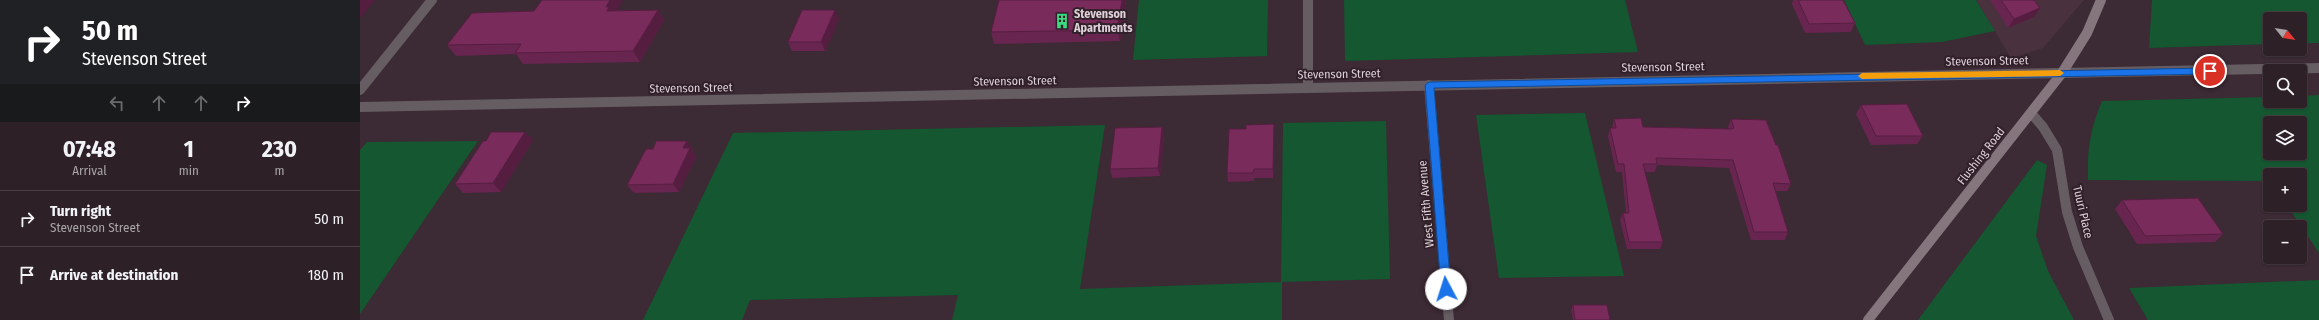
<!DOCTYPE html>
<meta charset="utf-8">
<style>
:root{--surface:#2d2027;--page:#392d33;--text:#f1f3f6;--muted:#a7a3a7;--line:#483e44}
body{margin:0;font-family:"Fira Sans Condensed",sans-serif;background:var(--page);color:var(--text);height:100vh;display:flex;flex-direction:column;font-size:15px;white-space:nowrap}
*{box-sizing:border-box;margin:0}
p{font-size:13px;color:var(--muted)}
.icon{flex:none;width:22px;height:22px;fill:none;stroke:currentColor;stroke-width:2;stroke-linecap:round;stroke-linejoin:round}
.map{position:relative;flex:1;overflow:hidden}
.drawer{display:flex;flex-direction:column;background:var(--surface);width:360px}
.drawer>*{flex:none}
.banner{background:#202124;color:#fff;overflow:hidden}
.needle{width:26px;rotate:120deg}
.buttons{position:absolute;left:1903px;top:12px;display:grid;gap:8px}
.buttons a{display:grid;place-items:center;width:44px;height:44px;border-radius:4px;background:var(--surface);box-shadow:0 1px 3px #0004,0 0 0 1px var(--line);font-size:20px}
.pin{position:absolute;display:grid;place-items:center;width:34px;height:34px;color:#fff;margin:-17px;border:2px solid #fff;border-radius:50%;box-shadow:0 1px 4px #0007}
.me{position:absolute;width:44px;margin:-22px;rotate:355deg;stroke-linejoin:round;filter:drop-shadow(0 0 3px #0008)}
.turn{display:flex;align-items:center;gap:14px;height:84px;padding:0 16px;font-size:18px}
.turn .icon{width:52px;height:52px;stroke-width:2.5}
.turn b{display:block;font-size:28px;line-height:34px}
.lanes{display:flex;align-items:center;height:38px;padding:0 16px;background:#0003;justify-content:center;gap:20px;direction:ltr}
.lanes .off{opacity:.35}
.eta{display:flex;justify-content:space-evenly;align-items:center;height:68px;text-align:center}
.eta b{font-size:24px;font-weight:700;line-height:28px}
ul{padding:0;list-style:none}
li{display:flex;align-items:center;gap:12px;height:56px;padding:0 16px;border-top:1px solid var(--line)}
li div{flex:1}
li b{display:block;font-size:15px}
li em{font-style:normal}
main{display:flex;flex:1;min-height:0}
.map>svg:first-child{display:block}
</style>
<main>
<section class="drawer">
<div class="banner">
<div class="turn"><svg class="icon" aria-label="right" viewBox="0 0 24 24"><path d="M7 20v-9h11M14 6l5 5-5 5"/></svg><div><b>50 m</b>Stevenson Street</div></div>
<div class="lanes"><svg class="icon off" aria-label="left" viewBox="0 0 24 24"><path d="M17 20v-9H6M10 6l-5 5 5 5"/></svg><svg class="icon off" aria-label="ahead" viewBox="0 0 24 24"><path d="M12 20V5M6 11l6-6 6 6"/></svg><svg class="icon off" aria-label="ahead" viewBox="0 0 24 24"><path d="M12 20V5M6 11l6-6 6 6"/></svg><svg class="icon" aria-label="right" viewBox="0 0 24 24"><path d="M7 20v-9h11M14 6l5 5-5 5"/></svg></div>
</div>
<div class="eta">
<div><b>07:48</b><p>Arrival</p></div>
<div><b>1</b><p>min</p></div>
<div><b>230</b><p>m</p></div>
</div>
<ul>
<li><svg class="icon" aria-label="right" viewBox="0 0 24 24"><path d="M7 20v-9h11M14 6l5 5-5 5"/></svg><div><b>Turn right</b><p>Stevenson Street</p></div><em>50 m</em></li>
<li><svg class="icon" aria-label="arrive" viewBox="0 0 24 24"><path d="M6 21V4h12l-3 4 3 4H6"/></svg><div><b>Arrive at destination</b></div><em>180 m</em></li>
</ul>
</section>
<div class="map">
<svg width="1959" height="320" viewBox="0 0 1959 320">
<rect width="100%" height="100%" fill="#3c2a34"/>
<path fill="#49313e" d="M1616,0H1724L1683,48L1651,58Z"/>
<path fill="#145730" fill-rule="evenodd" d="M779,0H908L907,56L773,60Z
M984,0H1265L1278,52L985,61Z
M1484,0H1616L1635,31L1582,42L1505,45Z
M1792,0H1959V43H1940V19H1910V44L1789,48Z
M1959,95V253L1927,205H1940V175H1910V181L1728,180C1727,149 1730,130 1742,101L1910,97V101H1940V96ZM1910,123H1940V153H1910Z
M1225,113L1264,276L1139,278L1116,115Z
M1026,121L1030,279L922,282V320H592L598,295L390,300L382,320H283L373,133L745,125L720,289L921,282L923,123Z
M118,141L0,314V150L7,142Z
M1677,160L1687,165L1676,236L1688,271L1714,320H1558Z
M1959,280V320H1788L1769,288Z"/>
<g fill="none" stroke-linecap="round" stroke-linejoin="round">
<path stroke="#665d62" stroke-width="10" d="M948,0V87
M1702,73L1959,68
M1069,85L1089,320
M1671,113L1683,127L1697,150L1707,212L1718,247L1749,320"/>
<path stroke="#665d62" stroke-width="10" d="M0,90L72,0
M0,107L1702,73"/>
<path stroke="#85767e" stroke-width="10" d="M1508,320L1702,73L1727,33L1741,0"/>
</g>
<path fill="#68254f" d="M766,0L760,41L634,44L631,32Z
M1433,0H1483L1495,23L1491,32L1445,33L1432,4Z
M1630,0H1674V17L1648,28Z
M298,10L304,20L280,62L163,64L156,54L96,56L87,45L174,11Z
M479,19L465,51H432L428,42Z
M1501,105L1563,136L1557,144L1511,145L1496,114Z
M1254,119L1283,127L1369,129L1368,127L1371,119L1431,184L1427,191H1416L1428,232L1425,240H1391L1369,168L1297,165L1295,172H1285L1303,242L1300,249H1267L1260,220L1263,213H1266L1262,172H1256L1248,136L1250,128H1252Z
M914,124V133L913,178H894V181L868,182L867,173L886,129Z
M802,127L804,136L800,176L752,178L750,169Z
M173,140L141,192L103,193L95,184L126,141Z
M327,141L333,150L332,151L336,157L319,192L274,193L267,185L293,149Z
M1762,200L1863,234L1855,242L1777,244L1755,209Z
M1213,305L1250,320H1213L1211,310Z"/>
<path fill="#551e40" d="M0,0H15L0,18Z
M250,0H263L254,15L247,11L246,7Z
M762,0H766L760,41L757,30Z
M1680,8L1674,17L1648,28L1654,19Z
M298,10L304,20L280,62L273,51Z
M475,10L479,19L465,51L461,42Z
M802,127L804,136L800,176L798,168Z
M165,132L173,140L141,192L133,183Z
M327,141L333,150L332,151L336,157L319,192L313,184L323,148Z"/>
<path fill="#792b5c" stroke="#551e40" d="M182,0H250L246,7H249L247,11L298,10L273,51L155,53L161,44L87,45L112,13L174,11Z
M639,0H762L757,30L631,32Z
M1438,0H1483L1495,23L1449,24Z
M1641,0H1674L1680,8L1654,19Z
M442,10H475L461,42H428Z
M1547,104L1563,136H1516L1501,105Z
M1281,118L1283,127L1371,129L1374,128L1371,119L1406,120L1416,145H1418L1431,184L1413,183L1428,232H1394L1373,160L1296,158L1297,164H1283L1303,242H1269L1263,213H1269L1264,164H1258L1250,128H1256L1254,119Z
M914,124L913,169H894L893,173H867L869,129H886V125Z
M802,127L798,168L750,169L755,128Z
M131,132H165L133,183L95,184L123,141H126Z
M296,141H327L323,148H330L313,184L267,185L286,149H293Z
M1838,198L1863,234L1785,236L1762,200Z
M1213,305H1247L1250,320H1215Z"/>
<path fill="#1a73e8" stroke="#114b97" d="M1850,68L1854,71L1850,74L1074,88L1091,289L1086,293L1081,289L1065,85L1069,82Z"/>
<path fill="#f59e0b" d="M1700,70L1704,73L1700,76L1502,79L1498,76L1502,73Z"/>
<defs>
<symbol id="building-bare" viewBox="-9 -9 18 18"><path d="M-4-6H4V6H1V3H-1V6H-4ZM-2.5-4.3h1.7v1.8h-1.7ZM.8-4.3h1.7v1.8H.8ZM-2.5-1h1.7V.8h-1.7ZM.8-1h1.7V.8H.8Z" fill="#3cd77e" stroke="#31202a" stroke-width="2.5" paint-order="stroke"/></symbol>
</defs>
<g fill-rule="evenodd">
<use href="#building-bare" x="691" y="10" width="22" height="22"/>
</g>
<g text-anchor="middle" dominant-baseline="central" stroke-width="4" stroke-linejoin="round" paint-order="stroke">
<g font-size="12" font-weight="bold" fill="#ddd1d7" stroke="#31202a" text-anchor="start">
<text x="714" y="14">Stevenson<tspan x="714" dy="14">Apartments</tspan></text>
</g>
<g font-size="12" fill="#ddd1d7" stroke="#31202a">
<text transform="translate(1627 61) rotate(-1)">Stevenson Street</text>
<text transform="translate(1303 67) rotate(-1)">Stevenson Street</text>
<text transform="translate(979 74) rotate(-1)">Stevenson Street</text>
<text transform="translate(655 81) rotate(-1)">Stevenson Street</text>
<text transform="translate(331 88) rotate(-1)">Stevenson Street</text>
<text transform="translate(1621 156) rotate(-52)">Flushing Road</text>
<text transform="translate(1066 204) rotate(-95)">West Fifth Avenue</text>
<text transform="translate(1723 212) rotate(77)">Tuuri Place</text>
</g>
</g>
</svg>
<div class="buttons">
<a><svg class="needle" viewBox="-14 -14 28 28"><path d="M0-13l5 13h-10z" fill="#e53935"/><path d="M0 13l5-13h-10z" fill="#a7a3a7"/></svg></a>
<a><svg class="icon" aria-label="search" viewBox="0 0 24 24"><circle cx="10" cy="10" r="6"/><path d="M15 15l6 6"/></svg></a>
<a><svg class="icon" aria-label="layers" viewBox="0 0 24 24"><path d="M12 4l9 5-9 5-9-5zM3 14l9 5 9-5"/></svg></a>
<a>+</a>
<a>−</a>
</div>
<div class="pin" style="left:1850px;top:71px;background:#d93025"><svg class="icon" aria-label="arrive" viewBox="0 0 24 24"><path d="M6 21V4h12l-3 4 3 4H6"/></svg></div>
<svg class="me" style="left:1086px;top:289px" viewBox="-20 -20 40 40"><circle r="19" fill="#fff"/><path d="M0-13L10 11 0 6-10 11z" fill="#1a73e8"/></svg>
</div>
</main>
